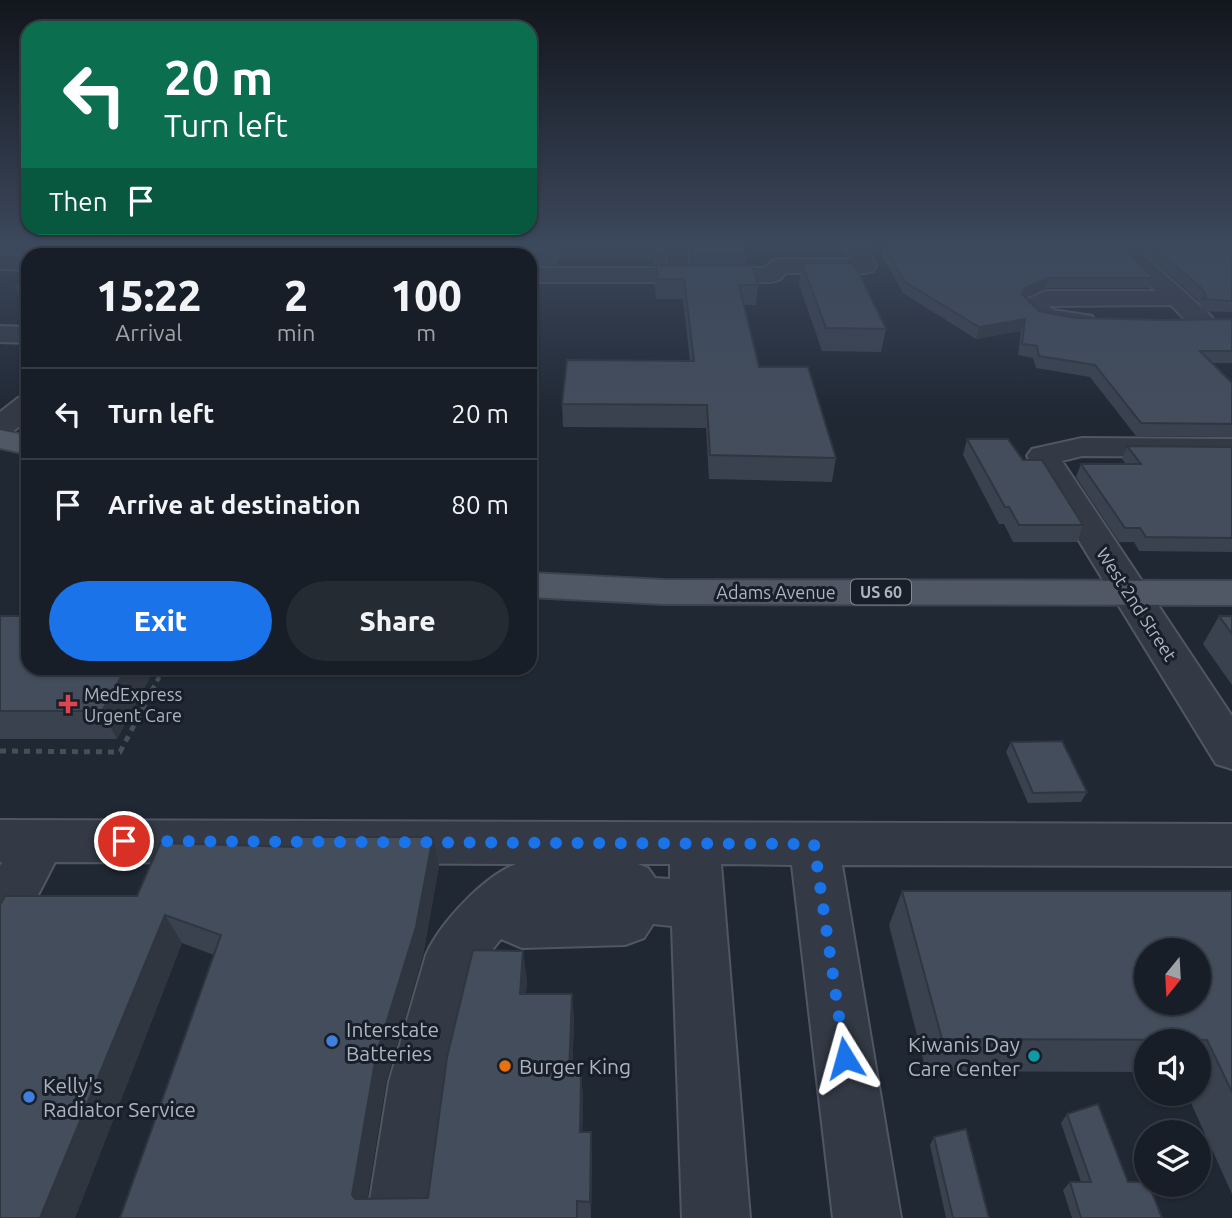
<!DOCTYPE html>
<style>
:root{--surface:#181e27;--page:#252b33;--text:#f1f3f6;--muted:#9fa2a7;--line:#363c44;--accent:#1a73e8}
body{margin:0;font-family:Ubuntu,sans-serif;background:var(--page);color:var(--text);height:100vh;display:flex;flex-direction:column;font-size:26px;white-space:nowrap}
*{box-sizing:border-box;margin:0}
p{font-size:23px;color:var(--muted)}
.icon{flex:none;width:38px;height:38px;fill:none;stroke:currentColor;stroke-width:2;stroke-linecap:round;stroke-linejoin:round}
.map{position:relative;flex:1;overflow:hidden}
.panel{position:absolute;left:21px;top:248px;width:516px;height:427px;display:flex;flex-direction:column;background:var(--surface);border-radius:21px;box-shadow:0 2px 5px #0004,0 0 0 2px var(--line)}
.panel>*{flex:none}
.top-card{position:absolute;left:21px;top:21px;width:516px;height:214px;border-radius:21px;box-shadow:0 2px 5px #0004,0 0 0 2px var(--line);background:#0b6e4f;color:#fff;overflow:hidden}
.needle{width:46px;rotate:198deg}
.buttons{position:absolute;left:1134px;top:938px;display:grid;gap:14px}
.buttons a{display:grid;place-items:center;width:77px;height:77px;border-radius:50%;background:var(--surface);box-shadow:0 2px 5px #0004,0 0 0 2px var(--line);font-size:35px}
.pin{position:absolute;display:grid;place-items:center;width:60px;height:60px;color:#fff;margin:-30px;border:4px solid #fff;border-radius:50%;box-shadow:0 2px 7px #0007}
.me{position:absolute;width:77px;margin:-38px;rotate:352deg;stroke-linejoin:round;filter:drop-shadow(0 0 5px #0008)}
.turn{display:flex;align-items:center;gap:24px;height:147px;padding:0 28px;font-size:32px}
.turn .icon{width:91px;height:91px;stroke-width:2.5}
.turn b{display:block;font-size:49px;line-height:60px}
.then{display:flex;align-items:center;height:66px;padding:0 28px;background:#0003;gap:14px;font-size:26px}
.eta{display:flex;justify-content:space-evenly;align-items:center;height:119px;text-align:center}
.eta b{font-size:42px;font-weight:800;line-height:49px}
.action{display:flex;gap:14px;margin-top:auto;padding:14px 28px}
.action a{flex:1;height:80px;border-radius:42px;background:var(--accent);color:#fff;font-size:28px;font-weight:800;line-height:80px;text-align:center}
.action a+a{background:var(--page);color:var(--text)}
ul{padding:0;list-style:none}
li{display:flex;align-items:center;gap:21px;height:91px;padding:0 28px;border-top:2px solid var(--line)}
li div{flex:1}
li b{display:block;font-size:26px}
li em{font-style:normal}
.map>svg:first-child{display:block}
</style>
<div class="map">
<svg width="1232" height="1218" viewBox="0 0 1232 1218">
<rect width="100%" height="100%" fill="#202834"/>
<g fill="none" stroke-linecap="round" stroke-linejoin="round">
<defs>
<path id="minor" d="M206,242H229L217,256H194Z
M457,242H478L474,256H452Z
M666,242H687L689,268H765L772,261L780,259H851L843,242H864L876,266L873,271L865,273H786L779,280L771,282H530V268H667Z
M1106,242H1129L1211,316L1214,321L1211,326C1192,331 1183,317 1171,305L1049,306L1053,310L1092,316L1095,321L1092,326C1069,332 1035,325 1021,305L1025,300L1046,291H1156Z
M0,255L28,256V270L0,269Z
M0,326L28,327V343L0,342Z
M28,395V419L11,433L0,436V412L18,398Z
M1082,438L1232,439V457L1082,456L1062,461L1232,716V769L1216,764L1027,456L1032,449Z
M0,820L1232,824V866L842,865L901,1218H833L792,865L721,864L750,1218H682L672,926L653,924L644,938L625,945L522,948L501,939L478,967L451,1082L435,1218H367L389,1082L426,955C439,924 484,876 516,864L55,862L19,932L0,939V866L2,862H0ZM638,864H670V879L655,878L648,868Z"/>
<path id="major" d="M0,430L28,436V454L0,448Z
M530,573L664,580L1232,581V605L664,604L530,597Z"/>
</defs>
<use href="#minor" stroke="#505763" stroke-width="4"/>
<use href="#major" stroke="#3c434e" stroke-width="4"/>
<path stroke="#415155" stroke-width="4.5" stroke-dasharray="5 5" stroke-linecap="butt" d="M152,690L164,668"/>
<path stroke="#415155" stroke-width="5" stroke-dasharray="6 6" stroke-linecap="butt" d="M0,751L120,752L153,689"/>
<use href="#minor" fill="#333a45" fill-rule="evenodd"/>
<use href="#major" fill="#515865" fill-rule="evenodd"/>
</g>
<path fill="#3a424f" d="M0,242H171L155,256H61L62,255L0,252Z
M515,242H665L664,265H691L690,242H742L746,255L745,265L758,285L756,305H744L759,367L836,458L832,482L709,479L706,428L563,427L562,404L690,361L683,299H656L655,285L656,265H653V259H558L557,265L530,267V256Z
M892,242L1154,278L1150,288H1046L1025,297L1039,311L1076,318L1166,320L1232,319V363H1212L1232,383V437L1136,436L1090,377L1036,368L1033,358L1018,355L1021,331L976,339L903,293L882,256L884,246H891Z
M1132,242H1232V312L1199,311L1201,306L1198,300Z
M802,263L886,329L881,352L822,351L799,284Z
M28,278V298H20L16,287Z
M967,439L1023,460L1083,525L1077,542H1013L1004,524H999L963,455Z
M1127,446L1232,447V552L1139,551L1134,542H1119L1076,477L1081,464H1126L1122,459Z
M0,616L155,668L117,739H0Z
M1219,616H1232V685L1203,644Z
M1011,742L1087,792L1081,802L1028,803L1006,752Z
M439,866L423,955L386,1082L367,1199L428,1198L527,979L526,994H572L574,1021L572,1074L581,1073L583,1098L582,1132L592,1156L591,1218H120L214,955L182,943L75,1218H0L137,896Z
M902,891H1232V1194L1187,1094H1199V1041H1146V1072L926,1071L889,925Z
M1067,1114L1128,1182L1162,1218H1072L1063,1190L1070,1182H1081L1061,1123Z
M934,1137L989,1218H946L930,1145Z"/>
<path fill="#2f3640" d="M155,242H171L155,256H137Z
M1049,278L1046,288L1023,298L1022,294L1026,287Z
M1025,319L1021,331L976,339L979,327Z
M126,668H155L117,739L102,711Z
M433,837L439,866L423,955L386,1082L364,1218L352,1195L376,1056Z
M165,915L182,943L75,1218H40Z
M523,951L527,979L524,1021L520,994Z
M572,994L574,1021L571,1099L569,1074Z
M581,1073L583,1098L582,1156L580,1132Z
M591,1132L592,1156L591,1218L590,1202Z"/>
<path fill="#434d5c" stroke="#2f3640" stroke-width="2" fill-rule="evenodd" d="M11,242H155L137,256H61L76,245Z
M515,242H665V255H654L653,249H558L557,255L530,256H512Z
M691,242H742L746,255H692Z
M892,242H1118L1154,278H1049L1026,287L1022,294L1039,311L1076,318L1166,320L1232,319V351H1200L1232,383V424L1141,423L1095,365L1039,356L1037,346L1022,344L1025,319L979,327L905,282L884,246H894Z
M1148,242H1232V301L1203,299L1206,296L1202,289Z
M802,263H854L886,329L826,328Z
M656,265H752L758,285H739L759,367H808L836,458L710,455L707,405L562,404L567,360L694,361L684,279H657Z
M28,278V287H16Z
M967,439H1008L1023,460H1042L1083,525H1019L1009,507H1005Z
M1127,446L1232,447V538L1146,537L1140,528H1125L1081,464H1141Z
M0,616H28V668H126L102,711H0Z
M1219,616H1232V634Z
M1062,741L1087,792L1033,793L1011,742Z
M298,837H433L416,927L376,1056L352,1195L355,1199L428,1198L447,1057L473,950L523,951L520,994H572L569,1074L581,1073L580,1132H591L590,1202L577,1201V1218H120L221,935L165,915L40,1218H0V905L5,896H137L160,843L294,847Z
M902,891H1232V1092L1207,1040L942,1039ZM1146,950H1199V1003H1146Z
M1098,1104L1128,1182H1146V1185H1149L1162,1218H1081L1070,1182H1091L1067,1114Z
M966,1129L989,1218H953L934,1137Z"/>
<linearGradient id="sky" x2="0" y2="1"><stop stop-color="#12161d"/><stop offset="0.59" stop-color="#3c485c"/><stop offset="1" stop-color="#3c485c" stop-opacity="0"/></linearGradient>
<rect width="1232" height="413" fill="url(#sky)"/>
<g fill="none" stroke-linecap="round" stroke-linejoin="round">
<path stroke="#1a73e8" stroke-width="12" stroke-dasharray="0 21.6" d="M124,841L814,844L845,1058"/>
</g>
<path fill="#e0444e" stroke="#191f29" stroke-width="2.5" d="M64.5 693.5h7v7h7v7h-7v7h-7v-7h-7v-7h7z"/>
<g fill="#3f7fe0" stroke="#191f29" stroke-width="2.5">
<circle cx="332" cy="1041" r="7"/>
<circle cx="29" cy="1097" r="7"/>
</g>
<circle fill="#0f9aa8" stroke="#191f29" stroke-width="2.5" cx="1034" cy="1056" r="7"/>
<circle fill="#e8710a" stroke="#191f29" stroke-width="2.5" cx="505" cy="1066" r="7"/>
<g text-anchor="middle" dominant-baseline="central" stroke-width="6" stroke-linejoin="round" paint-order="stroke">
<rect fill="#191f29" stroke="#818794" stroke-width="2" x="851" y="579.5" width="60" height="25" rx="5"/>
<g font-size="16" font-weight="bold" fill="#adb4c2">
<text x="881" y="592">US 60</text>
</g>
<g font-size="18" fill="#adb4c2" stroke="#191f29">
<text x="776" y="592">Adams Avenue</text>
<text transform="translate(1137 604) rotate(57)">West 2nd Street</text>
</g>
<g font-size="18" fill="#adb4c2" stroke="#191f29" text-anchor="start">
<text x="84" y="694">MedExpress<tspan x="84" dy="21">Urgent Care</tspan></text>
</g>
<g font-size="21" fill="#adb4c2" stroke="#191f29" text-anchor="start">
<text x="346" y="1029">Interstate<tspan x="346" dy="24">Batteries</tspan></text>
<text x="1020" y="1044" text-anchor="end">Kiwanis Day<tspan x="1020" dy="24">Care Center</tspan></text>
<text x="519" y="1066">Burger King</text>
<text x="43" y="1085">Kelly's<tspan x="43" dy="24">Radiator Service</tspan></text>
</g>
</g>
</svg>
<div class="buttons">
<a><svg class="needle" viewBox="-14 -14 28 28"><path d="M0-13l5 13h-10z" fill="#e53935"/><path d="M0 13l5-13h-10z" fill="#9fa2a7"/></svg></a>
<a><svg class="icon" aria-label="sound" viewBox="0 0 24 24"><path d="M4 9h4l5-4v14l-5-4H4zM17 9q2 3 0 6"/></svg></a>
<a><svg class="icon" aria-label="layers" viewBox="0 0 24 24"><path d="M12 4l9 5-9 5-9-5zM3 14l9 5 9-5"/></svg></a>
</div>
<div class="pin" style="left:124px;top:841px;background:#d93025"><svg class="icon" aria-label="arrive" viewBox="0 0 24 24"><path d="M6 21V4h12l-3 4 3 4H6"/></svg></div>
<svg class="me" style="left:845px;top:1058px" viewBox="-20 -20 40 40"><path d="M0-17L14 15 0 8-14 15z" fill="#1a73e8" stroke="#fff" stroke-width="4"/></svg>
<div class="top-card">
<div class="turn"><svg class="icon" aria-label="left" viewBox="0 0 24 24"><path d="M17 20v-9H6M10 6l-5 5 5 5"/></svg><div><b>20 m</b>Turn left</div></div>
<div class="then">Then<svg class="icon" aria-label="arrive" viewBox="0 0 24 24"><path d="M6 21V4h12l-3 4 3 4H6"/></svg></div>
</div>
<section class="panel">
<div class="eta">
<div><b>15:22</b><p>Arrival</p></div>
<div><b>2</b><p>min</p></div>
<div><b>100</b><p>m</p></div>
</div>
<ul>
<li><svg class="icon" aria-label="left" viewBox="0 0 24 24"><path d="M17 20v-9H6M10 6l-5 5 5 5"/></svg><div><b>Turn left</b></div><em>20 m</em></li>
<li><svg class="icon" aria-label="arrive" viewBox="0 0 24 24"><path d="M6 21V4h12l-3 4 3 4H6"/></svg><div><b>Arrive at destination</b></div><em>80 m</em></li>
</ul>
<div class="action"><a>Exit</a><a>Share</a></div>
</section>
</div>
